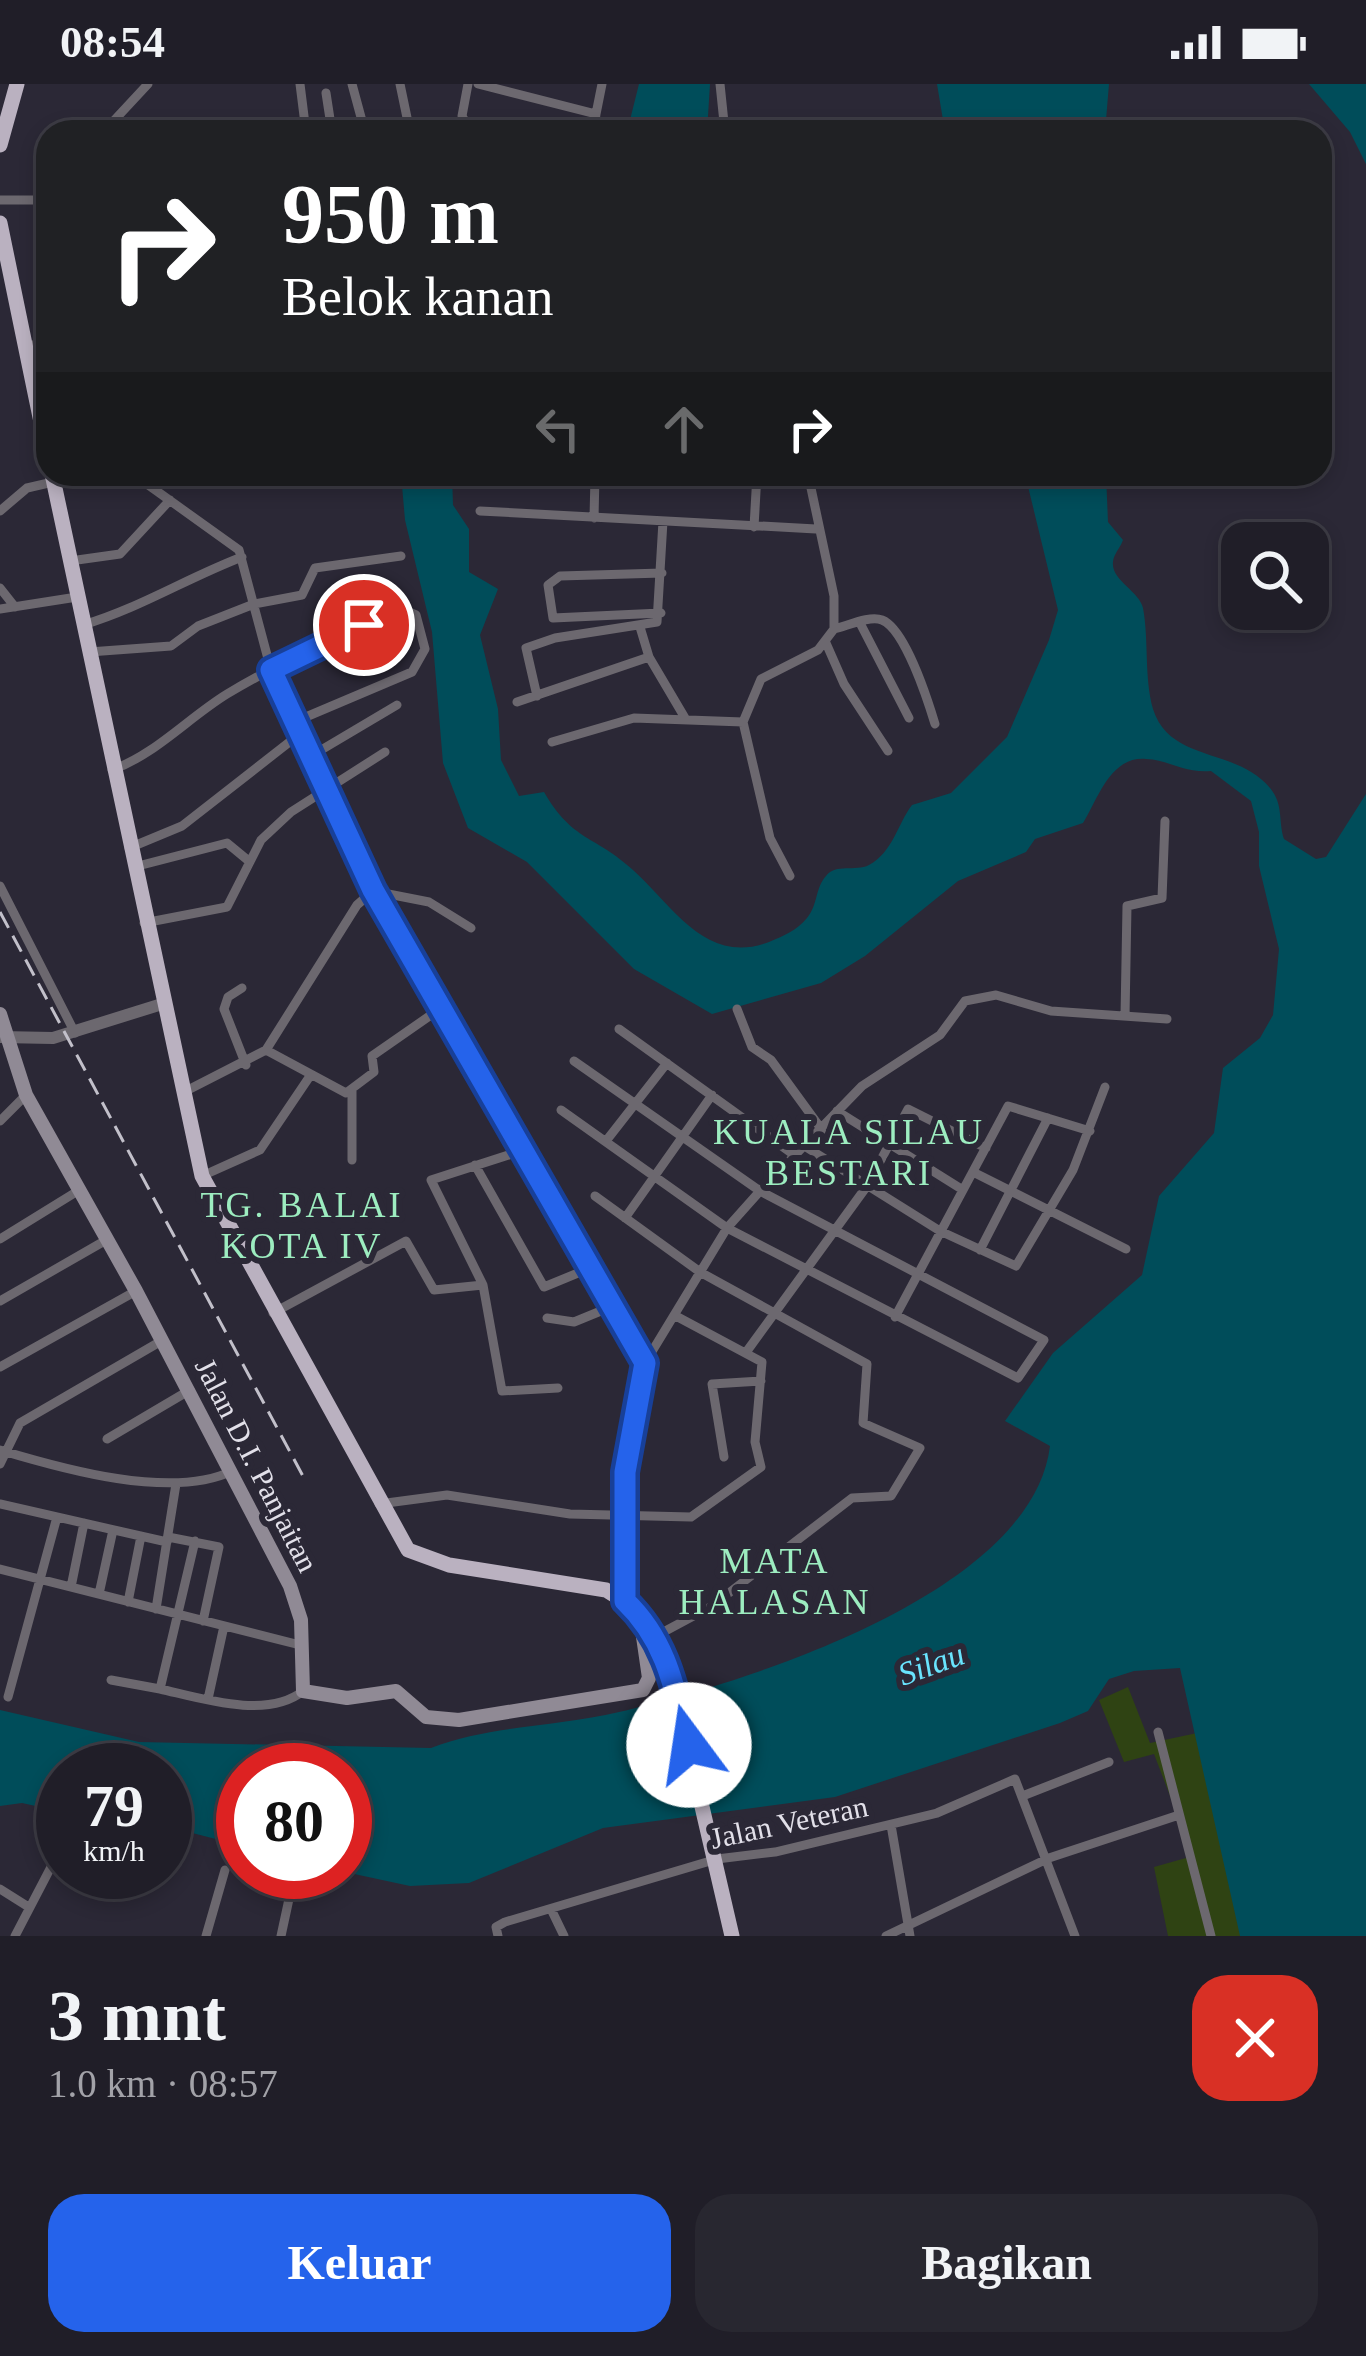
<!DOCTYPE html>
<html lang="id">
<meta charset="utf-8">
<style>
:root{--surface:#201e28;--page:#282730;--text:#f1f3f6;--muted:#a2a2a8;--line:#3d3c45;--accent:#2563eb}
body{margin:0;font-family:Georgia,serif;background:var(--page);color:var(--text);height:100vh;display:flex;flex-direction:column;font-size:45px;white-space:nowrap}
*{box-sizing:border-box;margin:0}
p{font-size:39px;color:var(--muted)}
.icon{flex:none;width:66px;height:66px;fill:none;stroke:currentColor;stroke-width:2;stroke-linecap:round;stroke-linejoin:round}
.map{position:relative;height:1852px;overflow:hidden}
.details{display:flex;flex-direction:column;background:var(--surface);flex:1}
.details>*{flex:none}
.banner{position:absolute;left:36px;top:36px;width:1296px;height:366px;border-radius:36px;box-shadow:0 6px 18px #0003,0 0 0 3px var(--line);background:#202124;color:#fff;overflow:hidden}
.buttons{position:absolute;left:1221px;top:438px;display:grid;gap:24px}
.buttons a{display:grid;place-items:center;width:108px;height:108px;border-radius:24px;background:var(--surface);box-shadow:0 6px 18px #0003,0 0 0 3px var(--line);font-size:60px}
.speed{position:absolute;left:36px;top:1659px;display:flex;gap:24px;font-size:60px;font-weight:700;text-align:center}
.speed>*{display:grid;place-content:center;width:156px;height:156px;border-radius:50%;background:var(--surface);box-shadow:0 6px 18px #0003,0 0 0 3px var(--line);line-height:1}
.speed small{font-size:30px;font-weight:400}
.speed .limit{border:18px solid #d22;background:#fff;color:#111}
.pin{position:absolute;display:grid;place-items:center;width:102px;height:102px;color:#fff;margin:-51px;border:6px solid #fff;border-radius:50%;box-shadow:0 3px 12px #0007}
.me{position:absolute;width:132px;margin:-66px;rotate:346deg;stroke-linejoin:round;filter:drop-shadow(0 0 9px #0008)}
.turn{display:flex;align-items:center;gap:42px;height:252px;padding:0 48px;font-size:54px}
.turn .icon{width:156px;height:156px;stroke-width:2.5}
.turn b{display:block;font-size:84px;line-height:102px}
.lanes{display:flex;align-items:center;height:114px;padding:0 48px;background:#0003;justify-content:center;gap:60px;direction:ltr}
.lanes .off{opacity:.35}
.round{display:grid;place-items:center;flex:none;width:126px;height:126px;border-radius:36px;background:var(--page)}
.head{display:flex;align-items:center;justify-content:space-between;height:204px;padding:0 48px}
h1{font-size:72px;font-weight:800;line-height:90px}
.cta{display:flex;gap:24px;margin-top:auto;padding:24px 48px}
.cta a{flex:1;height:138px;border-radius:36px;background:var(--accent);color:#fff;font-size:48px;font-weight:800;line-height:138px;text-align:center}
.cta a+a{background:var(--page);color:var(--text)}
.status{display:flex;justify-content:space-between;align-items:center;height:84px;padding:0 60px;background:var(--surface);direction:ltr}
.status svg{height:33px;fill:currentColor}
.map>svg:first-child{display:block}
</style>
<div class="status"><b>08:54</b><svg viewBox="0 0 49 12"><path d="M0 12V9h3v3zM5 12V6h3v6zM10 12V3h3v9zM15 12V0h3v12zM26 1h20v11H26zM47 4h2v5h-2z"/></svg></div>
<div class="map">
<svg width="1366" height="1852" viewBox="0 0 1366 1852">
<rect width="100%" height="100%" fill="#2b2836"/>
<path fill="#2f4313" d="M1128,1603L1150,1659L1202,1648L1257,1852H1168L1154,1783L1193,1772L1154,1670L1124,1678L1099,1616Z"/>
<path fill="#004d5a" d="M639,0H710L707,48H627Z
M937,0H1109L1105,48H945Z
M1309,0H1366V80L1350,48Z
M401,390H452L453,421L469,445V488L498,505L480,551L498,625L501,676L519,712L544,708C573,758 595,751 633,786C674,823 706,882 769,858C785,851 796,847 807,834C818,821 815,804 826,792C836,779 855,788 869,781C893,768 897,741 912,721L951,709L1007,653L1049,556L1058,526L1025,390H1106L1108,438L1123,456C1121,462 1117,466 1115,471C1104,494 1139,505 1143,524C1149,556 1144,593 1153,625C1170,679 1236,663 1270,704C1284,721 1278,737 1284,755L1316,775L1326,773L1366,710V1852H1240L1180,1584L1134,1587L1109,1595L1088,1627L1060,1639L835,1713L603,1744L469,1799L410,1802L345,1788V1686H243V1762L165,1742V1686H63V1728L22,1719L0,1722V1626L139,1658L431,1664C490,1641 557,1643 619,1628C744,1599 1032,1510 1050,1362L1005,1337L1053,1269L1142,1191L1159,1112L1214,1049L1223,984L1260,954L1273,931L1279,865L1259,782V748L1251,717L1211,687C1182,689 1170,676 1146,675C1110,672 1098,715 1083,739L1035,755L1026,768L958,797L865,872L821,899L712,930L634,885L527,778L468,744L443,679L432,548L405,436Z"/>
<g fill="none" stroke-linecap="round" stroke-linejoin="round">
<path stroke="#6c686f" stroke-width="9" d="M300,0L306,48
M352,0L365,48
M400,0L410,48
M468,0L462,32L471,48
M478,0L596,30L595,37L607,42L606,48
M720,0L725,48
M326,9L332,48
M596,30L602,0
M91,48L108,43L148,0
M155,48V47
M0,116H48
M25,262L48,259
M133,390L239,466L271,586L373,807L645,1279L625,1388V1517
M581,390L595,392L594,434
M0,427L27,404L53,398
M480,427L816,445
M754,443L757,390
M70,477L120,470L170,416
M0,504L15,523
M0,525L77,513
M661,529L553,534L548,501L560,492L662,489
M860,539L909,634
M83,541C140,524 187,494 242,473
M640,543L649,573L685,634
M834,545C847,542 870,531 882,536C905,545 928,617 935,640
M826,559L844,600L888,667
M89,568L171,562L198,542L254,520L302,511L315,484L401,472
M537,612L526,564L555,554L657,538L663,437
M517,618L649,573
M552,658L634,634L743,638
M311,672L397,621
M112,686C156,670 188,634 227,610C282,577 343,550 402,525L416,531L425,565L412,588L294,638
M129,764L182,742L301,649
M134,783L227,759L250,778
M790,792L770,754L743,638L761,595L818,566L834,545V512L808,390
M0,802L75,949
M144,839L227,823L261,756L291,728L385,668
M242,904L228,913L224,925L246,981
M737,925L752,963L771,976L822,1046
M1125,932L1127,822L1162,814L1165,737
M619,945L797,1073
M266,966L346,1009L374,988L372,972L441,924
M352,1006V1076
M182,1009L266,966L357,821L373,807L429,818L471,844
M561,1026L727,1144L1018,1294L1044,1256L760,1107L574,977
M837,1027L963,1106
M0,1037L26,1011
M606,1057L667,979
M806,1063L940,1147L1016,1182L1073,1086L1105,1003
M475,1081L544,1203L590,1184
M973,1088L1126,1165
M202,1092L260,1066L310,992
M595,1112L700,1188L867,1280L863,1339L920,1364L891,1412L852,1414L712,1522L656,1552
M625,1134L712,1011
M0,1155L81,1105
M980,1166L1048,1034
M483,1201L502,1307L558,1304
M0,1217L108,1155
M273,1229L406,1157L434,1206L483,1201L431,1096L524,1066
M895,1233L1008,1022L1090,1047
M547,1234L574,1238L613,1222
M747,1267L867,1102L908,1025L986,1064
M645,1279L727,1144L760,1107L862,1002L940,951L965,917L996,911L1051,927L1167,935
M0,1283L136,1207
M107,1355L190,1306
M0,1366C63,1385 172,1416 232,1387
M724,1373L712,1300L761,1297
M0,1380L20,1339L163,1256
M0,1420L167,1458
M379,1420L447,1411L570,1430L691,1433L761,1383L755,1358L762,1278L674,1231
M168,1453L219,1463L203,1537
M195,1457L160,1605C200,1614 267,1636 303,1607
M0,1485L300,1561
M71,1503L84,1439
M99,1510L113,1446
M128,1518L141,1452
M156,1525L176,1400
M111,1596L160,1605
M8,1613L57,1433
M208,1615L224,1542
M1158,1648L1211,1852
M1025,1711L1109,1678
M891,1741L910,1852
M0,1805L27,1822
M551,1825L564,1852
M15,1852L63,1760
M206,1852L225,1786
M281,1852L289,1815
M498,1852L496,1843L505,1838L717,1775L775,1768L937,1729L1015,1695L1075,1852
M886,1852L1049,1774L1179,1731"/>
<path stroke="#6c686f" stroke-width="12" d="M0,953L53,954L162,920"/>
<path stroke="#908a95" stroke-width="14" d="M0,930L26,1011L136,1207L290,1502L301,1536L303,1607L347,1614L396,1607L426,1633L459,1636L643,1606L649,1594L640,1532"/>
<path stroke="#bab1c0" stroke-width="15" d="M0,61L17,0
M0,139L48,372
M52,390L202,1092L408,1466L449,1481L606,1506C636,1523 653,1545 668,1576L732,1852"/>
<path stroke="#c2c0ca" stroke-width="3" stroke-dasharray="18 9" stroke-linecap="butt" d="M0,828L304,1394"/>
</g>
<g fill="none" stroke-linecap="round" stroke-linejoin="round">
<defs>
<path id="route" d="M364,541L271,586L373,806L645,1279L625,1388V1517C667,1557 675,1606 689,1661"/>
</defs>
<use href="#route" stroke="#184099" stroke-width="30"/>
<use href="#route" stroke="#2563eb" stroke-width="21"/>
</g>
<g text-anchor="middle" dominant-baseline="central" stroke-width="12" stroke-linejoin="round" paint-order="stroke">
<g font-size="30" fill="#e2e0e9" stroke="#2b2836">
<text transform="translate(257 1381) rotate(63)">Jalan D.I. Panjaitan</text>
<text transform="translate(789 1738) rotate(-12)">Jalan Veteran</text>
</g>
<g font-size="33" font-style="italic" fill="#69e4fe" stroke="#2b2836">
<text transform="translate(931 1580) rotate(-20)">Silau</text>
</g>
<g font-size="36" letter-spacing="3" fill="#9dedc0" stroke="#2b2836">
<text x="849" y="1048">KUALA SILAU<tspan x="849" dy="41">BESTARI</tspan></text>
<text x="302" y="1121">TG. BALAI<tspan x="302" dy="41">KOTA IV</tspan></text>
<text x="775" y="1477">MATA<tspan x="775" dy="41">HALASAN</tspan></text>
</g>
</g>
</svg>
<div class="buttons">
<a><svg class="icon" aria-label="search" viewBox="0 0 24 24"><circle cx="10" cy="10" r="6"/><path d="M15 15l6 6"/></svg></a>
</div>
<div class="speed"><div>79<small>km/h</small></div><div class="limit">80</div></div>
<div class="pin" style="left:364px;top:541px;background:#d93025"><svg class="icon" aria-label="arrive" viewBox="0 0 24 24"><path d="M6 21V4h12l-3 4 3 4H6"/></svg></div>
<svg class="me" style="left:689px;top:1661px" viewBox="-20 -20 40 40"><circle r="19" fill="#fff"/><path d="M0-13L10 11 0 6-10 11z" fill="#2563eb"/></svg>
<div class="banner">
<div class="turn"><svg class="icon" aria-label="right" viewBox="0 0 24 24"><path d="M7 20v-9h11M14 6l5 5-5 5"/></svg><div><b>950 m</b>Belok kanan</div></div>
<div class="lanes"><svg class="icon off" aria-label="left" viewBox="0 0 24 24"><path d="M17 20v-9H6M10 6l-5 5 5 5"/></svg><svg class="icon off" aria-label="ahead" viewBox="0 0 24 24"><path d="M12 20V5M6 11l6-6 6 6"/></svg><svg class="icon" aria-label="right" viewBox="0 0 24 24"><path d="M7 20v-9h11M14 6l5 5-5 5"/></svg></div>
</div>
</div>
<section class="details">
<div class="head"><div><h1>3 mnt</h1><p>1.0 km · 08:57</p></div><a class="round" style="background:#d93025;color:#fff"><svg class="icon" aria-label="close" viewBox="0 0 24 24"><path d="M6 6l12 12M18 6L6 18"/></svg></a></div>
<div class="cta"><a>Keluar</a><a>Bagikan</a></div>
</section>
